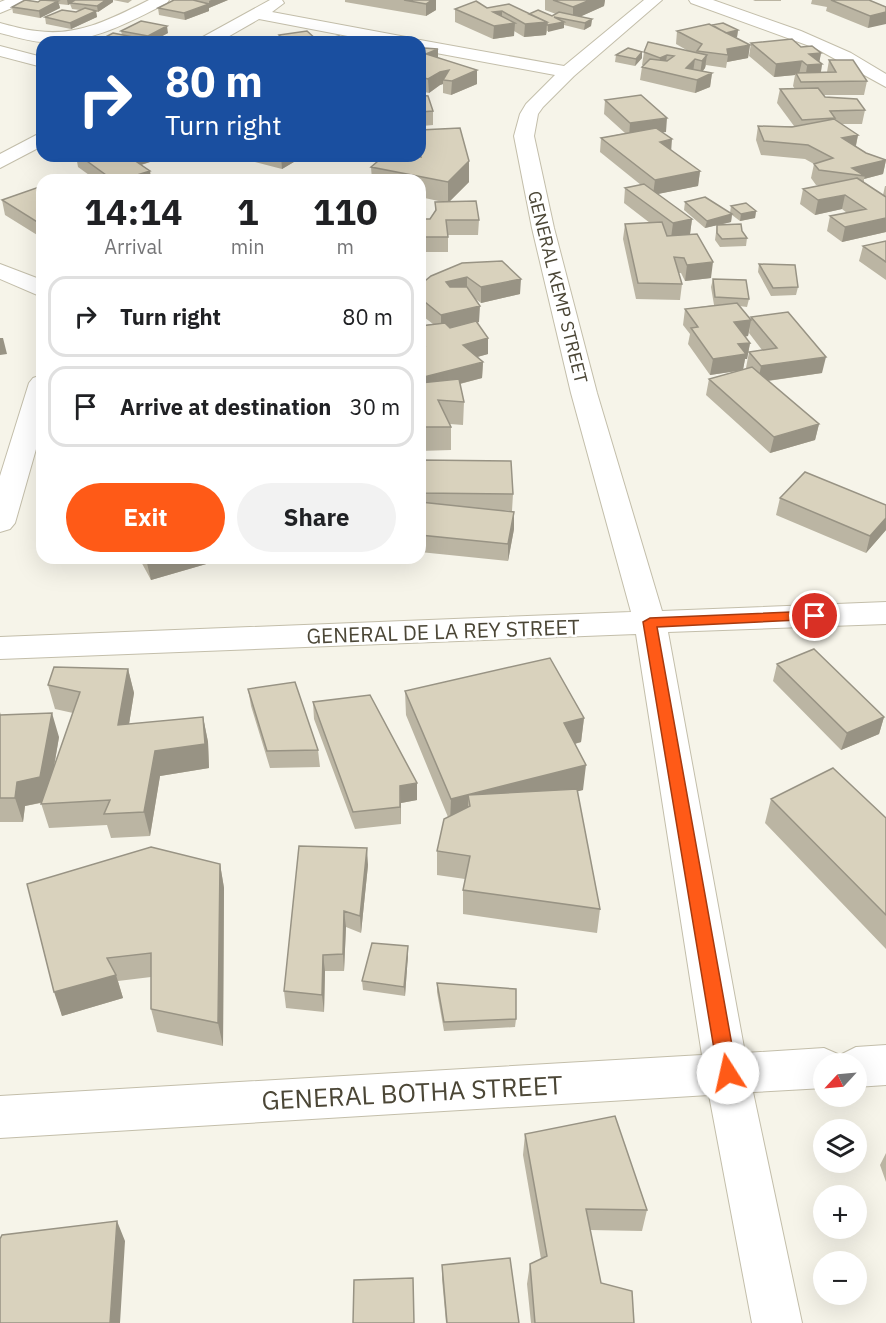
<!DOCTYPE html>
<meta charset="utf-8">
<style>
:root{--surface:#fff;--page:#f2f2f2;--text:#202124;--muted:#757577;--line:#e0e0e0;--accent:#ff5a17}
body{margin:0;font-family:"IBM Plex Sans",sans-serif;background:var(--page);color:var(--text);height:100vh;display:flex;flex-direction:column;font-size:22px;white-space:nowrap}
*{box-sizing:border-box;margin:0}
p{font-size:20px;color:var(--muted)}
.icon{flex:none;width:33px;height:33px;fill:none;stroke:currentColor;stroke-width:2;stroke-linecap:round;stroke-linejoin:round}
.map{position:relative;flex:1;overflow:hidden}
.drawer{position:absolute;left:36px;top:174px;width:390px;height:390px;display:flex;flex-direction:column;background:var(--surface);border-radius:18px;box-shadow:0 6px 24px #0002}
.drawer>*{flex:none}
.guide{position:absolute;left:36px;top:36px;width:390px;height:126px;border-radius:18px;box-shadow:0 6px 24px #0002;background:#1a4fa0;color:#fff;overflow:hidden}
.needle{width:39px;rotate:244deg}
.fabs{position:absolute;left:813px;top:1053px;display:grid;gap:12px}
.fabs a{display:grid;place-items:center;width:54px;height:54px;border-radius:50%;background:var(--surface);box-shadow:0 6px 24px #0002;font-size:30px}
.pin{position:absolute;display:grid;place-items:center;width:51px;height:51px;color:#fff;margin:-26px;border:3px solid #fff;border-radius:50%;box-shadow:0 2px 6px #0007}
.me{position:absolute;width:66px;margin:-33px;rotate:350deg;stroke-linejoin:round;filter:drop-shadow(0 0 4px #0008)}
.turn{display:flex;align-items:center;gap:21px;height:126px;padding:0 30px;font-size:27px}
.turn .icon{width:78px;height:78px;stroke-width:2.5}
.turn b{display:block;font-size:42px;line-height:51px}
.eta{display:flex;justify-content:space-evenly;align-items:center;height:102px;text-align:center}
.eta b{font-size:36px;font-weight:700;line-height:42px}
.cta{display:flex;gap:12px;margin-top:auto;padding:12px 30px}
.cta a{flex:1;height:69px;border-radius:36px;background:var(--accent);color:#fff;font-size:24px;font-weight:700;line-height:69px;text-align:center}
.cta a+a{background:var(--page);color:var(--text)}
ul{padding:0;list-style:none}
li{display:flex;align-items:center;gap:18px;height:81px;margin:0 12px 9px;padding:0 18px;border:3px solid var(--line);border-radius:18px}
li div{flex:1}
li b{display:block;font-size:22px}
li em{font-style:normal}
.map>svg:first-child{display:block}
</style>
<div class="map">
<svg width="886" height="1323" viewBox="0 0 886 1323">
<rect width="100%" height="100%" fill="#f6f4e9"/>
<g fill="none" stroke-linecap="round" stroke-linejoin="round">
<defs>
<path id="street" d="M5,0H26L24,3L0,13V2Z
M149,0H169L167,3C126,24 87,45 41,42C27,41 13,36 0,33V23C12,26 24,30 37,31C78,37 113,18 149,0Z
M270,0H282L284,3L272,12L406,37L414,41L420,40L564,66L644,0H662L574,76L543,107L538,114L534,136L554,228L597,393L662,611L886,602V624L668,632L745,1053L824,1048L840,1055L856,1047L886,1045V1085L856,1087V1064H824V1088L753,1092L802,1323H752L709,1095L0,1138V1096L702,1055L636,634L0,659V637L631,612L571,393L532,228L514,136L520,114L526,104L555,75L420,50V42H379L259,19L219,42H199L201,38Z
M689,0H713L801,31L851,53L886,74V87L815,48L691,3Z
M0,46L42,57V67L0,56Z
M42,132V146L0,168V154Z
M0,264L42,280V297L0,279Z
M42,375V428L15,523L10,529L0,532V476L29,383L33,378Z"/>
</defs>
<use href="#street" stroke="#c3beaa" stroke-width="2"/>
<use href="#street" fill="#fff" fill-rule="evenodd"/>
</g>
<path fill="#bbb5a3" d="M41,0H132L128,3L113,0V2L98,12H96L97,17L71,29L46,24L45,17L76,12L80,10L72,9L70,4L68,5L59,4L60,8L40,18L13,13L12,7L38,2Z
M174,0H228L209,8V11L185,20L159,15L158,8Z
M345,0H436V10L426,16L345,2Z
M545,0H605L604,6L579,17L592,19L591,26L584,30L564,25V28L547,31L546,35L524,37L514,31V36L493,39L455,22V9L487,8L552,16L556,14L545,10Z
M753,0H781V1H755Z
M812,0H869L886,7L868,28L826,11L827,7L811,4Z
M712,25L738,30L737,37H735L750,45L748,58L727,62L726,68L706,65L705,68L703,71L712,73L710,87L695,93L640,80L642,67L643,65H642L644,52H690L676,44L677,31Z
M121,31L168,33L151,42H96L122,35Z
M279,35L317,40L346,42H279Z
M751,43L801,47L821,53L819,62L822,64L821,72H827L829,60L867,81L864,95H824L825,97L865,110L862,124H842L858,135L856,146L866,153L886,160L883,174L864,179V183L883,195L885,186H886V232L842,242L827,231L830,216L847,213L842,209L815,215L800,204L803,189L821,185H816L811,178L814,164L805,159L761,155L756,140L758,126H794L777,103L780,89H795L793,86L795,75L774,77L749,56Z
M420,52L477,70V84L451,95L443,93V84L440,85L429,93L420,91Z
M616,55L642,58L635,66L615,62Z
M420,95L433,111V125L422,126L423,130L469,161V182L449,202L479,220L478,235H448V252H420V219H430L435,211V202H443L420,197V180H372L371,167L416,156H420Z
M605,100L666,132H663L671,150L700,171L698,186L657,194L692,219L690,234L711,278L685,281L681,273H678L682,284L680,300L636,299L623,239L625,224L650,223L624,203L625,188L641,185L600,152L601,138L625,133L604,114Z
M76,156H153V161L141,165L150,171L151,180H96L78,167Z
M247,156H304L282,169L247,160Z
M42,186V238L5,215L2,200Z
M685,202L730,213L731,206L756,211L755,218L740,221L732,215L731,222L719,225L742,231L747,238L746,246L720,247L715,240L717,225L705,228L684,210Z
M886,241V280L859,261L863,246Z
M462,263L520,294L481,303L474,298L479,322L476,323L488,338V354L477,357L483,362L482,378L460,384L464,402L463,425L450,424L451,427V450L420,451V326L433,324L420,314V285Z
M759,264L798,287L796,295L771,296L758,272Z
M713,279L749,299L747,307L739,306L751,320L748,336L745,337L750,343L747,359H745L743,369H747L746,368L749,352L762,350L749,333L751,317L822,373L768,381L819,424L815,440L770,453L706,395L709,379L737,371L710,375L688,344L690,334L683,325L685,309L714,305L711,287Z
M420,460L513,494L512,511L500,510L514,512V529L508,561L420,552Z
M780,498L886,505V530L866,553L776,515Z
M139,558H227L151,580Z
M777,664L884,717L879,734L841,750L773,681Z
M128,669L134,693L129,724L203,717L208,742L209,768L160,776L150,836L111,838L107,825L49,828L41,803L25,806L23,822H0V712L1,715L59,737L54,767L73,713L55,709L48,685Z
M248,689L318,750L320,767L270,768L251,706Z
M405,691L584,718L581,742L575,744L583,790L577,791L600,909L597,933L463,914V890L465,879L437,875V851L448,817L406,715Z
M313,702L417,800L401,803V824L355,829L314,719Z
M771,799L886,818V949L765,823Z
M220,864L224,888L223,1046L157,1032L151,1009V977L118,981L123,998L62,1016L27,884Z
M368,865L361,933L346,927L344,971H325L324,1012L286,1008L284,991Z
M408,955L405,996L363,990L362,981Z
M437,983L516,1019L515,1027L444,1031L437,992Z
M525,1134L647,1210L642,1231L590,1230L601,1283L634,1323H531L527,1284L530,1264L541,1259L523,1155Z
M886,1153V1182L880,1165Z
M442,1265L519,1323H446L442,1279Z"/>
<path fill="#989384" d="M67,0H78L68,5Z
M106,0H113V2L98,12L97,6Z
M211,0H228L209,8V1Z
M432,0H436V10L426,16V4Z
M590,0H605L604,6L573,20V7Z
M58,1L60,8L40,18L39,11Z
M209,4V11L185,20L184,13Z
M96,11L97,17L71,29L70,23Z
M502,11V24L493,12Z
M886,12V24L868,28L870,16Z
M592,19L591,26L584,30L585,23Z
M547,22L546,35L524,37L525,24Z
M564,22V28L548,32V25Z
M515,23L514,36L493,39L494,26Z
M167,26L168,33L151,42H149L148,36Z
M738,30L737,37L718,41L719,34Z
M750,45L748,58L727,62L728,55L727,49Z
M438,49V62L426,54Z
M642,52V58L635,66L636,59Z
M821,53L819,64H822L820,77L805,79L809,54Z
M667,55L665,68L659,71L660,58Z
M707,55L705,68L700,74L702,61Z
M695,59L693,72L686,68Z
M802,61L799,74L796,73L795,75L774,77L776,64Z
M449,70L443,80V84L440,85L429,93L428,79L440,72Z
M477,70V84L451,95L452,81Z
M712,73L710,87L695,93L697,80Z
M667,118L666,132L629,137L630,123Z
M858,135L855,149L842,138Z
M672,139L671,153L660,142Z
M126,156H153V161L128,169Z
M281,156H304L282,169Z
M886,160L883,174L864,179L865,176L852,168Z
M469,161V182L448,203V182Z
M150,171L151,180H121Z
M700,171L698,186L653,195L655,180Z
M845,195L842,209L815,215L818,200Z
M756,211L755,218L740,221L741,214Z
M732,214L731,222L705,228L707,221Z
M886,218V232L842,242L845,227Z
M692,219L690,234L671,238L673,223Z
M713,262L711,278L685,281L687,265Z
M467,277V292L446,297V282Z
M521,279L520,294L481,303V287Z
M480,306L479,322L441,331V315Z
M751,320L748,336L731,338L734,322Z
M0,338H3L7,354L0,355Z
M488,338V354L463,361V345Z
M750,343L747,359H745L743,370L710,375L713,359L738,344Z
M826,357L822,373L758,382L761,366Z
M483,362L482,378L420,394V378Z
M819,424L815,440L770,453L774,437Z
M514,512V529L508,561V544Z
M886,518V530L866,553L870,536Z
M166,558H227L151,580L147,563Z
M128,669L134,693L125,749L118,725Z
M52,713L59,737L48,801L25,806L23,822L15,798L17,782Z
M203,717L208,742L209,768L160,776L150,836L144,812L155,751Z
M884,717L879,734L841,750L847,733Z
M584,718L581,742L562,747L564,723Z
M586,765L583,790L470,818V806L468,795V819L450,823L451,799Z
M417,783V800L401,803V824L400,786Z
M367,848L368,865L361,933L360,916Z
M220,864L224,888L223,1046L218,1023Z
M344,911L346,927L344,971L343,954Z
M408,946V955L405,996L404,987Z
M323,955L325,971L324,1012L322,995Z
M116,975L123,998L62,1016L54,992Z
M117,1221L125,1241L120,1323H110Z"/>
<path fill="#d9d2bd" stroke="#989384" stroke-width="1.5" d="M25,0L38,2L41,0L58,1L39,11L12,7Z
M75,0H106L97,6L70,3Z
M174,0H193L209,4L184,13L158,8Z
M404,0H432L426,4Z
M553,0H590L573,7Z
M831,0H869L886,7V12L870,16Z
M476,1L487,8L509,4L547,22L525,24L502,11L493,12L515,23L494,26L455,9Z
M85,8L96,11L70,23L45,17L62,10L76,12Z
M538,10L552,16L559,12L592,19L585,23L554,17L564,22L548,25H547V22L529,14Z
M141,21L167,26L148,36L121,31Z
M723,23L738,30L726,33L712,25Z
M709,24L750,45L727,49L728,55L697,51L702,44L677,31Z
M307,31L317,40L339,36L346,42H286L279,35Z
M113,33L143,39L137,42H96Z
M792,39L801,47L812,46L821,53L809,54L822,64L807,65L802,61L776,64L751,43Z
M648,42L707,55L702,61L695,59L686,68L712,73L697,80L642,67L650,59L667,61L674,56L667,55L660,58L644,52Z
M424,48L438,49L426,54L477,70L452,81L443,80L449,70L440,72L428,79L420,77V52Z
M628,48L642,52L636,59L616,55Z
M829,60H853L867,81L801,82L796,73L836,72Z
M818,88L825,97L857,99L865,110L830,111L835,118L802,120L780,89Z
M420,95L428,96L433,111L420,112Z
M641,95L667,118L630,123L605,100Z
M420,118L423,129L420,130Z
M834,119L858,135L842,138L866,153L886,160L852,168L865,176L819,170L814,164L833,158L808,145L764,141L758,126L792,127Z
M460,128L469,161L448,182L371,167L384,156H414L421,157L420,153V130Z
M656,128L672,139L660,142L700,171L655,180L601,138Z
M80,156H128L150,171L121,180H113Z
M857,178L886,197V218L845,227L830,216L866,209L845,195L818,200L803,189Z
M644,184L692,219L673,223L625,188Z
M42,186V225L2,200Z
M705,197L732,214L707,221L685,202Z
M476,201L479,220H446L448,237H420V219H430L436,210L435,202Z
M746,203L756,211L741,214L731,206Z
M662,222L667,236L697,234L713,262L687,265L684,258L674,257L682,284L638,283L625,224Z
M741,224L742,231L747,238L722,239L717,233V225Z
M886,241V262L863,246Z
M502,261L521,279L481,287L467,277L446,282L450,287H467L480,306L441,315L420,298V285L431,276L462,263Z
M759,264L795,265L798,287L773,288Z
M713,279L746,280L749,299L715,297Z
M737,303L751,320L734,322L750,343L738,344L746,354L713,359L691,328L698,327L685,309Z
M788,312L826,357L761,366L749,352L777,348L751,317Z
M476,321L488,338L463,345L483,362L420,378V348L425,346L420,341V326L445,323L450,328Z
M752,367L819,424L774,437L709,379Z
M459,379L464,402L438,400L451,427H420V383Z
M420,460L511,461L513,494L420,493Z
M805,472L886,505V518L870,536L780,498Z
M420,502L514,512L508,544L420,535Z
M145,558H166L147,563Z
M814,649L884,717L847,733L777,664Z
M550,658L584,718L564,723L586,765L451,799L405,691Z
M54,667L128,669L118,725L203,717L205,744L155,751L144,812L104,814L110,800L41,804L80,692L48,685Z
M295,682L318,750L267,751L248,689Z
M370,695L417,783L400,786V807L353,812L313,702Z
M52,713L40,777L17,782L15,798H0V715Z
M833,768L886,818V915L771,799Z
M577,789L600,909L463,890L470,856L437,851L444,819L470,806L468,795Z
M299,846L367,848L360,916L344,911L343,954L323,955L322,995L284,991Z
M151,847L220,864L218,1023L151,1009V953L107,958L116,975L54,992L27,884Z
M372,943L408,946L404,987L362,981Z
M437,983L516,989V1019L444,1022Z
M615,1116L647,1210L586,1209L601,1283L632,1291L634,1323H535L530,1264L547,1256L525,1134Z
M117,1221L110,1323H0V1239L2,1235Z
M510,1258L519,1323H447L442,1265Z
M413,1278L414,1323H353L354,1280Z"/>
<path fill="#ff5a17" stroke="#a63a0f" stroke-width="1.5" d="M815,611L820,613L822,616L820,619L657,627L737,1073L734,1079L728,1081L721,1079L718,1073L643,622L650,618Z"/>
<g text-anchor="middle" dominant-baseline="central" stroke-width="5" stroke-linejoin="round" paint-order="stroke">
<g font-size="18" fill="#4b4636" stroke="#fff">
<text transform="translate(558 287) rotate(76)">GENERAL KEMP STREET</text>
</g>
<g font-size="21" fill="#4b4636" stroke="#fff">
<text transform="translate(443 631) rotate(-2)">GENERAL DE LA REY STREET</text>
</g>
<g font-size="26" fill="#4b4636" stroke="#fff">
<text transform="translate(412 1092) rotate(-3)">GENERAL BOTHA STREET</text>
</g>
</g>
</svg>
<div class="fabs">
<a><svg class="needle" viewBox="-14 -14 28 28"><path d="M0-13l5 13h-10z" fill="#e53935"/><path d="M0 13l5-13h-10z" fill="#757577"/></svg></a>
<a><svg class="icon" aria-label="layers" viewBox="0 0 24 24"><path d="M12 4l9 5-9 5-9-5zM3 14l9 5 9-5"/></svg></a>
<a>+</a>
<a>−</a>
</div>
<div class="pin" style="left:815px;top:616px;background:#d93025"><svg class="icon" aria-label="arrive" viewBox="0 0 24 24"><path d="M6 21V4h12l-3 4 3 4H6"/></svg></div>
<svg class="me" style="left:728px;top:1073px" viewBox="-20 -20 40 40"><circle r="19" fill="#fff"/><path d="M0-13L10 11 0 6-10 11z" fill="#ff5a17"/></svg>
<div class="guide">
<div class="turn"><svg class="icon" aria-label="right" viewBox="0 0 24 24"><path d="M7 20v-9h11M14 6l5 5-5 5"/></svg><div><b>80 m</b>Turn right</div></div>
</div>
<section class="drawer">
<div class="eta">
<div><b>14:14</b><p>Arrival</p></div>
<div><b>1</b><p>min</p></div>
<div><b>110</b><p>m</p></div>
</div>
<ul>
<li><svg class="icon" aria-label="right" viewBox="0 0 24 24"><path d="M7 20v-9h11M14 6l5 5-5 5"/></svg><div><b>Turn right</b></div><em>80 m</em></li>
<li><svg class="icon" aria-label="arrive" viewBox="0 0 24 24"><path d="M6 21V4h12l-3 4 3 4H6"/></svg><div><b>Arrive at destination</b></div><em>30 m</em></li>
</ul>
<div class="cta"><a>Exit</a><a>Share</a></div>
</section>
</div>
